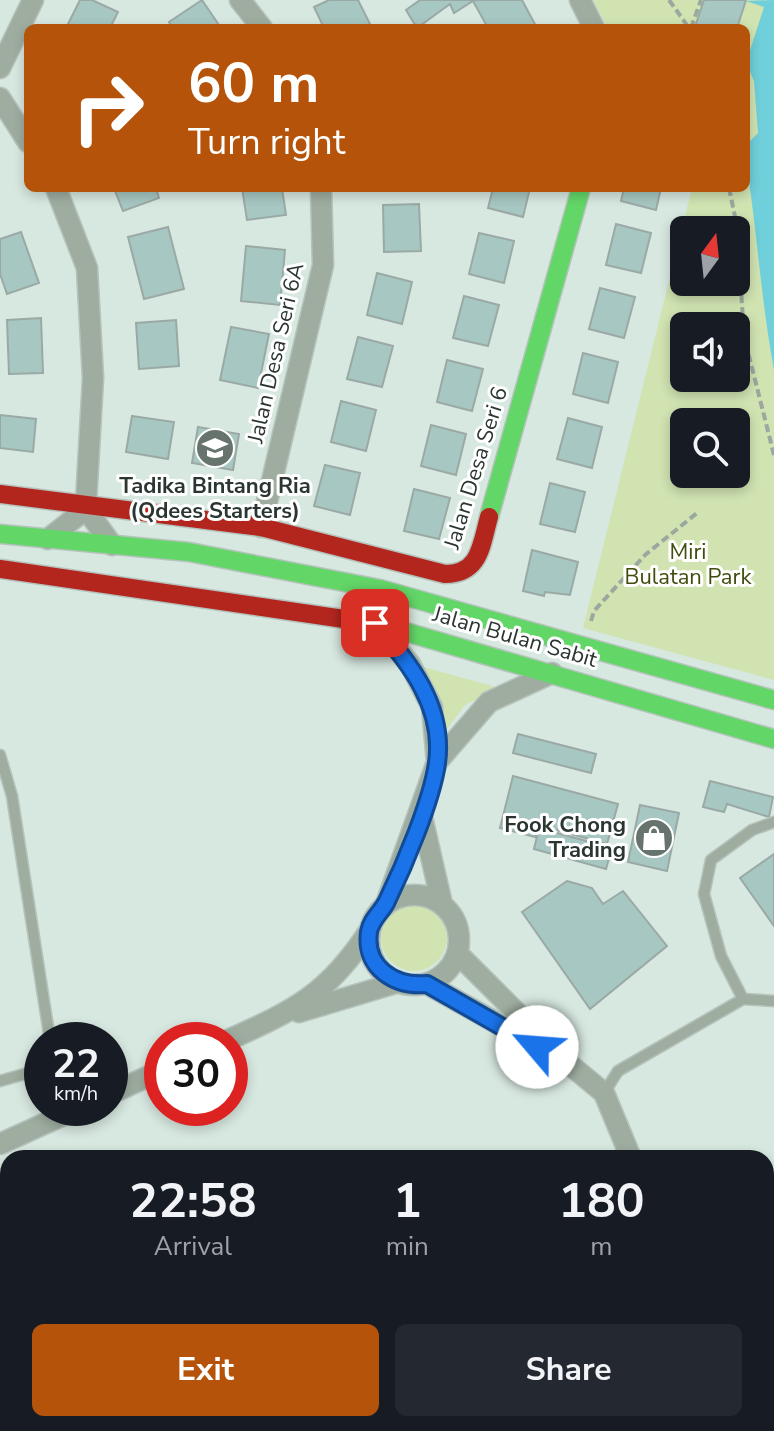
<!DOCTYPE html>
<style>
:root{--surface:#171b24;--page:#242831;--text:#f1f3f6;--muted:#9ea1a6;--accent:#b45309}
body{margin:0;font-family:"Nunito Sans",sans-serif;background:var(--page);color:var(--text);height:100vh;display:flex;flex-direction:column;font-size:30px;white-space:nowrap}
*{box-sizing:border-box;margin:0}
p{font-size:26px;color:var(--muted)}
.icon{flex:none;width:44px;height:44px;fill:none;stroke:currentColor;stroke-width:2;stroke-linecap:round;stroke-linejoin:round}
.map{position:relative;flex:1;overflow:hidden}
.sheet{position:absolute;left:0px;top:1150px;width:774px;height:282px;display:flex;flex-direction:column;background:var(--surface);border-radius:24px 24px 0 0;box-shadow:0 4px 12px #0003}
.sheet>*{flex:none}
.top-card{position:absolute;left:24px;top:24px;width:726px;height:168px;border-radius:12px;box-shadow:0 4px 12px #0003;background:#b45309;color:#fff;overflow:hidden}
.needle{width:52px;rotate:15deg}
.controls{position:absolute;left:670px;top:216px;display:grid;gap:16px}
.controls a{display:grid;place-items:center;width:80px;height:80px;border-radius:12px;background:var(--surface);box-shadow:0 4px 12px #0003;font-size:40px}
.speed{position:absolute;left:24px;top:1022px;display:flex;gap:16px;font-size:40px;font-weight:700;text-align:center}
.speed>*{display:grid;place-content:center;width:104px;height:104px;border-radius:50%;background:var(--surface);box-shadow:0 4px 12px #0003;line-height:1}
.speed small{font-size:20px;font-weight:400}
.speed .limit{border:12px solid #d22;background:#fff;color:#111}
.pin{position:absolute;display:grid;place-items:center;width:68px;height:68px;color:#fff;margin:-34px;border-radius:16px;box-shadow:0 4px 12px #0006}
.me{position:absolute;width:88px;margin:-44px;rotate:297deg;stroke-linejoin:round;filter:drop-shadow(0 0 6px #0008)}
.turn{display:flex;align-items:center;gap:28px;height:168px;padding:0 32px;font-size:36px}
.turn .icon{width:104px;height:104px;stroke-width:2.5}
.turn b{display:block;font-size:56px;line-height:68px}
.eta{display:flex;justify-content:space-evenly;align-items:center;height:136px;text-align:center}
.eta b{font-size:48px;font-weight:700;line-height:56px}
.cta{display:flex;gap:16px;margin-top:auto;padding:16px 32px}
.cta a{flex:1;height:92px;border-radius:12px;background:var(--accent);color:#fff;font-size:32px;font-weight:700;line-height:92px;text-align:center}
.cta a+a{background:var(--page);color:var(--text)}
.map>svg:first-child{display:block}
</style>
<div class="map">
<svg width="774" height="1431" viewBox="0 0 774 1431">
<rect width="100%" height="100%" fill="#d7e8e0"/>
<path fill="#cbe8da" d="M0,1193L8,1212V1424H102L106,1431H0Z"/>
<path fill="#d0e3b1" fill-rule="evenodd" d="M593,0H774V680L583,628L691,192L689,188H746V28H608ZM684,230H736V282H684ZM684,326H736V378H684ZM684,422H736V474H684Z
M423,667L500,688L465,705L441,737L440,707Z
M381 938a33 33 0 1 1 66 0a33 33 0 1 1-66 0Z"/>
<path fill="#6fcfda" d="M774,0V370C761,300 757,231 746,160V145L758,133L754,81L746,63L764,7L746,1Z"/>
<path fill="#a7c7c2" stroke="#9ba9a5" stroke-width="2" d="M80,0H92L118,12L110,28H66Z
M202,0L221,28H173L169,22Z
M329,0H358L370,24L362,28H324L314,7Z
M420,0H522L537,28H488L473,1L454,13L450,4L417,28L406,10Z
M704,0H746L737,28L695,27Z
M114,188H156L159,198L123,211Z
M242,188H282L286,215L247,220Z
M493,188H530L523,217L488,208Z
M624,188H661L656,210L621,201Z
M419,204L421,251L384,252L383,205Z
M616,224L651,233L641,273L606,265Z
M168,227L184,289L144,299L128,237Z
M21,232L39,283L7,294L0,274V239Z
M479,233L514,241L504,283L469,274Z
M246,246L285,250L280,305L241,301Z
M377,273L412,282L402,324L367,315Z
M600,288L635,297L624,338L589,329Z
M464,296L499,305L488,346L453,338Z
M41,318L43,373L9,374L7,320Z
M176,320L179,366L139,369L136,323Z
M231,327L269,334L258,388L220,380Z
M358,337L393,346L382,387L347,379Z
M583,353L618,362L608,403L573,394Z
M447,360L483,369L472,411L437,402Z
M341,401L376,410L366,451L331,442Z
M0,415L36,419L33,452L0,448Z
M132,416L174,422L168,459L126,452Z
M568,418L602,427L592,468L557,459Z
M431,425L466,434L456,475L421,466Z
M198,427L239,434L233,470L192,463Z
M325,465L360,473L350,515L314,506Z
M550,483L585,492L575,532L540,524Z
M414,489L450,498L439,539L404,531Z
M532,550L578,562L570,595L545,592L544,596L523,591Z
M518,734L596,754L591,773L513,753Z
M513,776L618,804L607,844L538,825L535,837L500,828Z
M710,781L773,797L769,817L727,804L724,812L703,807Z
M640,805L679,813L667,871L628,862Z
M539,828L612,848L606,869L534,849Z
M774,854V926L740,878Z
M567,881L592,888L603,904L623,891L667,946L590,1009L522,912Z
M774,1183V1237L766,1241V1187Z
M0,1382L8,1399V1424H20L23,1431H0Z"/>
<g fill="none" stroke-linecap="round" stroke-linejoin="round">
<defs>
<path id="lane" d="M0,755L12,796L50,1040
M743,999L721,956L704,894L711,860L752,830L774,822
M0,1081L42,1069
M604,1093L618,1071L743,999L774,1001
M0,1290L8,1308
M59,1424L62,1431"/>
<path id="street" d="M240,0L262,28
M580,0L594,28
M0,68L33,0
M0,98L28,142
M56,188L87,268L93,378L86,503
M261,527L323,265L321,188
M48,539L86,509L112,545
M376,624L410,664L432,707L437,762
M421,813L442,904
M369 940a45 45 0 1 1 90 0a45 45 0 1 1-90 0Z
M386,904L437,762L489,702L552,673
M458,954L563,1059L604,1093L631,1158
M427,984L549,1052
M299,1012L399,982
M228,1040C295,1010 328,994 369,931
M110,1094L162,1070
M0,1144L79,1108"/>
<path id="fast" d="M489,517L581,188
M0,534L189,552L380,589L774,700
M344,619L375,623L774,739"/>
<path id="slow" d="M766,1382L774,1379
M722,1431L745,1424"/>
<path id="jam" d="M0,494L261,527L445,574C480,574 481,546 489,517
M0,569L344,619
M618,1431L640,1424"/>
</defs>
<use href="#lane" stroke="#b6c3bd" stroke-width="13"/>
<use href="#street" stroke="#b6c3bd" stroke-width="23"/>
<use href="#fast" stroke="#b6c3bd" stroke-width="21"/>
<use href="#slow" stroke="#b6c3bd" stroke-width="21"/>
<use href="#jam" stroke="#b6c3bd" stroke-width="21"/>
<path stroke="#9ba79f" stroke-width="4" stroke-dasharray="8 4" stroke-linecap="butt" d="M669,0L689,28
M691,28L701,0
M729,188L737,226L744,336L774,455
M591,621L594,611L645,555L697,513"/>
<use href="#lane" stroke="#9fada0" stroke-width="10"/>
<use href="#street" stroke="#9fada0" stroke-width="20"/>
<use href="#fast" stroke="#63d668" stroke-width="18"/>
<use href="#slow" stroke="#ff974d" stroke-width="18"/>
<use href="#jam" stroke="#b3261e" stroke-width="18"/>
</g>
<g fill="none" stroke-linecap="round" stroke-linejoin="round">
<defs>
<path id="route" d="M375,623C409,662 445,707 437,763C432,800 404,866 387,901C382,912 371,919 369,932C364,968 395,987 427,984L537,1047"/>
</defs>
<use href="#route" stroke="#114b97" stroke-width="20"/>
<use href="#route" stroke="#1a73e8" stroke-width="14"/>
</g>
<defs>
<symbol id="school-disc" viewBox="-11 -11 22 22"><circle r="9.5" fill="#67746e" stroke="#fff"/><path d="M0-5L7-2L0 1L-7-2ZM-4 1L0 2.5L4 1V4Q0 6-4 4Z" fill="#fff"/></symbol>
<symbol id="shop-disc" viewBox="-11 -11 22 22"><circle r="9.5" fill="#67746e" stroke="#fff"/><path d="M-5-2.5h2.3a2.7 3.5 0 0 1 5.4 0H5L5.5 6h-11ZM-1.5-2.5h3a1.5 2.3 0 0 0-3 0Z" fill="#fff"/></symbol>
</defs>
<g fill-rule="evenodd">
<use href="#school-disc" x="193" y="426" width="44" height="44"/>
<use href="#shop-disc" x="632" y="816" width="44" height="44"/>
</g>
<g text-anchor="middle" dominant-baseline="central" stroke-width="6" stroke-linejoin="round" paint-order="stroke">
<g font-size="22" fill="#2b3631" stroke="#fff">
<text transform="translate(276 353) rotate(-77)">Jalan Desa Seri 6A</text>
<text transform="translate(476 468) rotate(-73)">Jalan Desa Seri 6</text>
<text transform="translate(515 637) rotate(16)">Jalan Bulan Sabit</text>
</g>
<g font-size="22" font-weight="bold" fill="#2b3631" stroke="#fff">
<text x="215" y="486">Tadika Bintang Ria<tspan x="215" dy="25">(Qdees Starters)</tspan></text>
<text x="626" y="825" text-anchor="end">Fook Chong<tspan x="626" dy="25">Trading</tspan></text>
</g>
<g font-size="22" fill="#414d0d" stroke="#fff">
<text x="688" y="552">Miri<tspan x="688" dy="25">Bulatan Park</tspan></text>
</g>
</g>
</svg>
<div class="controls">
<a><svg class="needle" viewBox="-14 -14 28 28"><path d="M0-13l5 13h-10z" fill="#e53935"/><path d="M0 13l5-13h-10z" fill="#9ea1a6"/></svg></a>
<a><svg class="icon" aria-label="sound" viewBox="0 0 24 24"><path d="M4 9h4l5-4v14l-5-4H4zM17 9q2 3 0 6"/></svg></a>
<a><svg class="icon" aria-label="search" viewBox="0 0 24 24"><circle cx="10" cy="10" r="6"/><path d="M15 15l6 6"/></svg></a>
</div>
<div class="speed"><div>22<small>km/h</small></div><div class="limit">30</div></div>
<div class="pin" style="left:375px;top:623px;background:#d93025"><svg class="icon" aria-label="arrive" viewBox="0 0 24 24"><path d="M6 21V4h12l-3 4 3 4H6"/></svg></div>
<svg class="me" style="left:537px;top:1047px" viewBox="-20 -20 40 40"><circle r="19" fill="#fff"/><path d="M0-13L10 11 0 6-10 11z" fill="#1a73e8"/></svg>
<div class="top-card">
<div class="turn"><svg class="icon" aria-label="right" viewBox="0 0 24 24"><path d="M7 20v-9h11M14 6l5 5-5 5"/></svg><div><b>60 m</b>Turn right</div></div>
</div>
<section class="sheet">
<div class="eta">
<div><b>22:58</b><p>Arrival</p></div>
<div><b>1</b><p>min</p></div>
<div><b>180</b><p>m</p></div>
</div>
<div class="cta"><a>Exit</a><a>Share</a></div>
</section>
</div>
